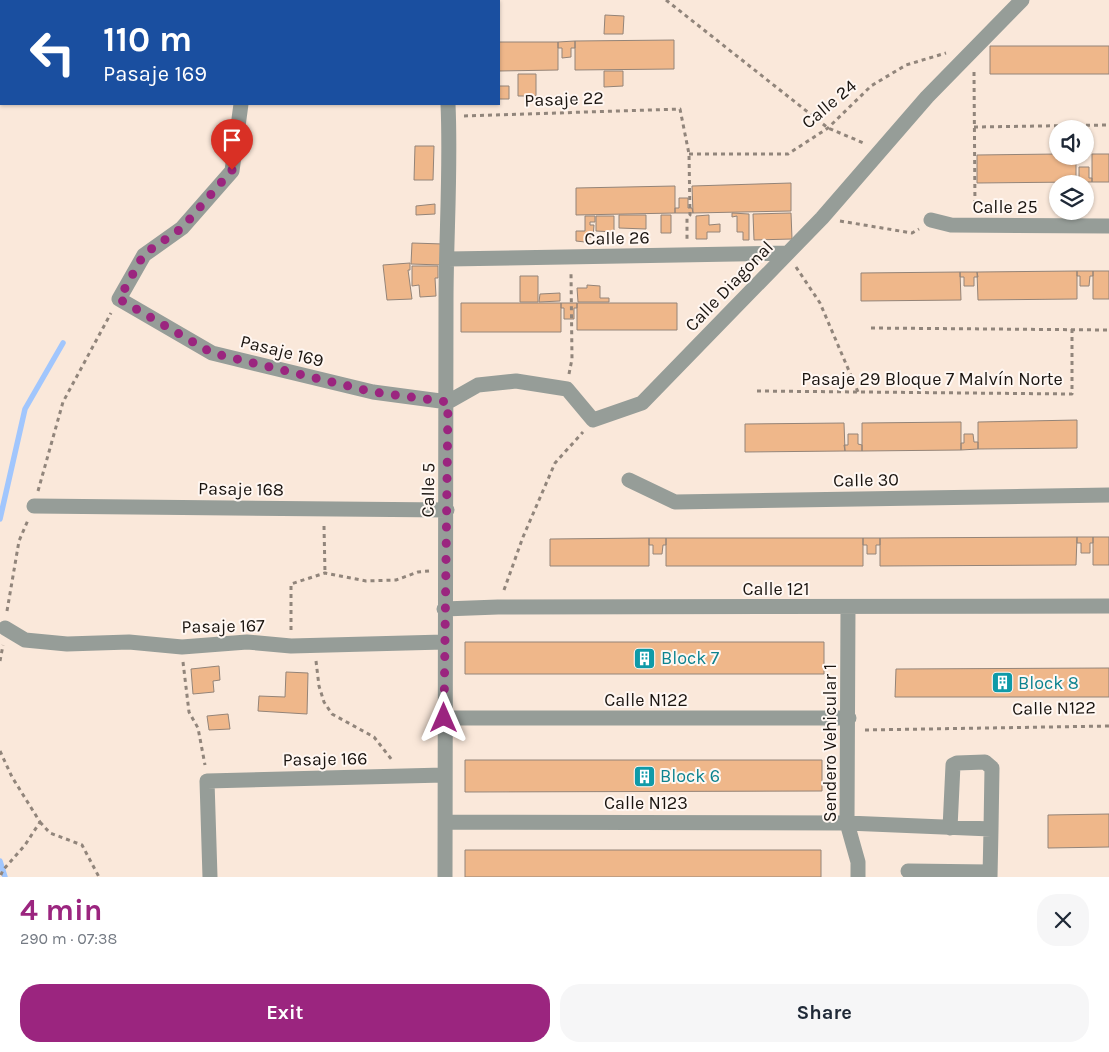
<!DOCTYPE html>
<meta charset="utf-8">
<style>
:root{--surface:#fff;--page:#f6f6f7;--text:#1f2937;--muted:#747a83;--accent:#9b257f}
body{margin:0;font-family:Karla,sans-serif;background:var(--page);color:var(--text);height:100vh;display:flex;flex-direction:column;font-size:19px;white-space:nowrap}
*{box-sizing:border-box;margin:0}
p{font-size:16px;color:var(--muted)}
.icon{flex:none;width:28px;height:28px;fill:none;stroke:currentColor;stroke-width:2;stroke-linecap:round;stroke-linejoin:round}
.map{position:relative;height:877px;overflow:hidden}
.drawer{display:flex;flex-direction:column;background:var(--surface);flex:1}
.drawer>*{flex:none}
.banner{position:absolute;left:0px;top:0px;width:500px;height:105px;box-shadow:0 1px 4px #0004;background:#1a4fa0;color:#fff;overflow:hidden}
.controls{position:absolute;left:1049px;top:120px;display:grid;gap:10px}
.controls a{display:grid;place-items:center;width:45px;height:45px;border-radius:50%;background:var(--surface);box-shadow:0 1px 4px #0004;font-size:25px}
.pin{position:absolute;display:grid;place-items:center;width:42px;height:42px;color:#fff;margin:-51px -21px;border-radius:50% 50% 50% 0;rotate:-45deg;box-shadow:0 0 5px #0007}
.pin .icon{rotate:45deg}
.me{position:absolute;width:55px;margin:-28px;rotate:0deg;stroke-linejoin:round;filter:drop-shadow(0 0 4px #0008)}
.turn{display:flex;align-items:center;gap:18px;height:105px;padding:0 20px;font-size:22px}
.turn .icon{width:65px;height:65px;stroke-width:2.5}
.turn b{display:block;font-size:35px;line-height:42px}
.round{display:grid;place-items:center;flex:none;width:52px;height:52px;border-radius:20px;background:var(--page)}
.overview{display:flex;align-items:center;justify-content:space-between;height:85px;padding:0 20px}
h1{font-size:30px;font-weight:700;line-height:38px;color:var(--accent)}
.button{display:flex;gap:10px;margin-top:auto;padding:10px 20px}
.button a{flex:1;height:58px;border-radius:20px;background:var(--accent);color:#fff;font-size:20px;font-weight:700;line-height:58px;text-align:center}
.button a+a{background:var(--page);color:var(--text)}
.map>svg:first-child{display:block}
</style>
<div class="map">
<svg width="1109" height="877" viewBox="0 0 1109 877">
<rect width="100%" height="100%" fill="#fae8da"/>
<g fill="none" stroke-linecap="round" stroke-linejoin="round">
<path stroke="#a1c6fd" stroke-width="5.5" d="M0,519L25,409L63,343
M0,861L5,877"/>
</g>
<path fill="#efb78a" stroke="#948478" d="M605,15L624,16L623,34H604Z
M674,40V69L575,70V41Z
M575,41V48H571V57L562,58V48H558V42Z
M499,42H558V70L499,71Z
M990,46H1109V74H990Z
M604,71H623V86L604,87Z
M518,74H536V96H518Z
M499,86H509V99H499Z
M415,146H434L433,180H414Z
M1058,154V156H1076V182L977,183V155Z
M1092,154H1109V182H1092Z
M1079,167H1089V178H1092V182H1076V178H1079Z
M791,183V211L693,213L692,186Z
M675,186V213L576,215V188Z
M679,198H688V208H692L693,213H675V208H679Z
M435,204V214L416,215V206Z
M732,213L749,214V240H743V232H737V216L732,217Z
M791,213L792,239L754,240L753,214Z
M619,215H646V229L619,228Z
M661,215H671V233H661Z
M709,215V225L720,224V232H707V239H696V216Z
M585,216H595V222H590V225H594L593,237H585V242L576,241V231H585Z
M596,216H614V232L596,231Z
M412,243L443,244L442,265L411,264Z
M410,263V270H408L412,299L387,300L383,265Z
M412,266H438V278H435L436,296L420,297L419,285L412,286Z
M1077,271V299L978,300L977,272Z
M1077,271H1093V276H1090L1089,286H1080V276H1077Z
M1093,271H1109V299H1093Z
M960,272L961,300L861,301V273Z
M960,272H977L978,277H974V286H964V277H960Z
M520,276H538V302H520Z
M587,285L600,286V298H609V302H578L577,288H587Z
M560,293V301L539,302L540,294Z
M461,303H561V332H461Z
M561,303H577V308H574V319H564V308H561Z
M577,303H677V330H577Z
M1077,420V448L978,449V422Z
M961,422V450L862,451V423Z
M844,423L845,451L745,452V424Z
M848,434H858V444L862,445V451H845L844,445H848Z
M964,434H973L974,442H978V449L961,450V443H964Z
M1077,537L1076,565L880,566V538Z
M1077,537H1093V543H1090V553H1081V543H1077Z
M1093,537H1109V565H1093Z
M649,538V566H550V539Z
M649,538H666V545H663L662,554H653V545H649Z
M666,538H863V566H666Z
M863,538H880V545H876V554H867V545H863Z
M465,642H824V674H465Z
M219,666L220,680L213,681L214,692L193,694L191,669Z
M1109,668V697H895L896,669Z
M286,672L308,673L307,714L258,711L259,696L285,697Z
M228,714L230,729L209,730L207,716Z
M465,760H822V791L465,792Z
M1109,814V847L1048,848V815Z
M465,850H821V877H465Z"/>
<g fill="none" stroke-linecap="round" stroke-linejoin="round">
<path stroke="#91857b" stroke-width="3" stroke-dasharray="4 4" stroke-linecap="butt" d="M666,0L828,128L866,144
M974,72L975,208
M464,116L680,109L689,154L690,215L687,218V240
M974,127L1109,125
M689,154H788L828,128L871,86L906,65L946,53
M840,221L912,233L919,229
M796,267L820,303L858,392
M871,328L1109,330
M569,374L572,359L571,273
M757,391L1072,394V329
M38,491L63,402L111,313
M324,526L325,573
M504,590L523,537L555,463L583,432
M7,611L19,541L28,520
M291,630V584L325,573L366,581L396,580L418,572L429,571
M0,661L3,645
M316,661L319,686L324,702L332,714L374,737L392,760
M183,662L189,712L198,728L205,765
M865,730L1109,726
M0,751L12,777L40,822L25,845L3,870L0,877
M40,822L50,833L82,845L99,877"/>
<path stroke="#969d98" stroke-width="15" d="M232,0V1
M444,0V1
M241,104L232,171L182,228L144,255L119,299L212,353L373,392L448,402L478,385L516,381L567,389L593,420L642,403L822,218L927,97L1022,0
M931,220L951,225L1109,226
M448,259L787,253
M629,480L675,502L1109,495
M34,506L447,510
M848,607L847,823L858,862V877
M444,609L498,607L1109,606
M5,628L25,640L67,644L129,642L182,647L247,642L291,646L444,642
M444,718H849
M445,822L847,823L991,829L990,877
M950,828L953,765L957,763L985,762L992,768L991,829
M908,871L990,872
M210,877L207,781L444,775
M445,877C444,685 447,494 446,302C446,236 451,170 448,104"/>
</g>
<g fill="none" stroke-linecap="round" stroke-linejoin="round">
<path stroke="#9b257f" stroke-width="9" stroke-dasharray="0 16.2" d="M232,170L182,228L144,254L119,299L212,353L373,392L448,402L444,718"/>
</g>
<defs>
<symbol id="building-square" viewBox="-11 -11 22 22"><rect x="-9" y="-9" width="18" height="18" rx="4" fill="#0f9aa8" stroke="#fff7f2"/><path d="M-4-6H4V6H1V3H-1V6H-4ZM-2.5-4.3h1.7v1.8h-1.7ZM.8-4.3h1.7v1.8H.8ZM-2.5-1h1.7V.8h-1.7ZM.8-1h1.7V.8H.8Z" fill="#fff"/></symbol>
</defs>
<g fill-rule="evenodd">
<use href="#building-square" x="632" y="646" width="25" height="25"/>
<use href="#building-square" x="990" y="670" width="25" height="25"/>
<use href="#building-square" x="632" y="764" width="25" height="25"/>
</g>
<g text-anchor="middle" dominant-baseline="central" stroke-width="4" stroke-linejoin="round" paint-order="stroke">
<g font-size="18" fill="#1b1510" stroke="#fff7f2">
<text transform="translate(564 99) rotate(-2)">Pasaje 22</text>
<text transform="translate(829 104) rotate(-40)">Calle 24</text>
<text x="1005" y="207">Calle 25</text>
<text transform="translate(617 238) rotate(-1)">Calle 26</text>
<text transform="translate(729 286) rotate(-46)">Calle Diagonal</text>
<text transform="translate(282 351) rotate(14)">Pasaje 169</text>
<text x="932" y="379">Pasaje 29 Bloque 7 Malvín Norte</text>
<text transform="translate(866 480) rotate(-1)">Calle 30</text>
<text transform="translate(241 489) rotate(1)">Pasaje 168</text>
<text transform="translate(428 490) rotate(-89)">Calle 5</text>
<text x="776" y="589">Calle 121</text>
<text transform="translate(223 626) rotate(-1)">Pasaje 167</text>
<text x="646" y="700">Calle N122</text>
<text transform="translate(1054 708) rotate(-1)">Calle N122</text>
<text transform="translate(830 743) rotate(-90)">Sendero Vehicular 1</text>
<text transform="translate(325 759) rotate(-1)">Pasaje 166</text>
<text x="646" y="803">Calle N123</text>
</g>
<g font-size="18" fill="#0d838f" stroke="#fff7f2" text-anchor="start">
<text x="661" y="658">Block 7</text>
<text x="1018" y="683">Block 8</text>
<text x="660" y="776">Block 6</text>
</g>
</g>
</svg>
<div class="controls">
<a><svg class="icon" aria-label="sound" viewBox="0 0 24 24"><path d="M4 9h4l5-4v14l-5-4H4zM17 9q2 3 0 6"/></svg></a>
<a><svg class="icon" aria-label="layers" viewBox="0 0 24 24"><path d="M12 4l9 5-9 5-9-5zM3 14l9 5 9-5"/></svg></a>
</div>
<div class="pin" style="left:232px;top:170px;background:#d93025"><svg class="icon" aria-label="arrive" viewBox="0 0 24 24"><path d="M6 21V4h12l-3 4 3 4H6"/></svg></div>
<svg class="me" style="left:444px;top:718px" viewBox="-20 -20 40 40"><path d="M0-17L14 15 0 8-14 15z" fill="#9b257f" stroke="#fff" stroke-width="4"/></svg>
<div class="banner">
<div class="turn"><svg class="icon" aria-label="left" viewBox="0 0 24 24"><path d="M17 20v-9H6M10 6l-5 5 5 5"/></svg><div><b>110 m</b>Pasaje 169</div></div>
</div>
</div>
<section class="drawer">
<div class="overview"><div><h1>4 min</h1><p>290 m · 07:38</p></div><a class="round"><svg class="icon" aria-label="close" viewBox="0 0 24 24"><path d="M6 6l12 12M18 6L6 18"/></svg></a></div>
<div class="button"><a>Exit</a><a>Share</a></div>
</section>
